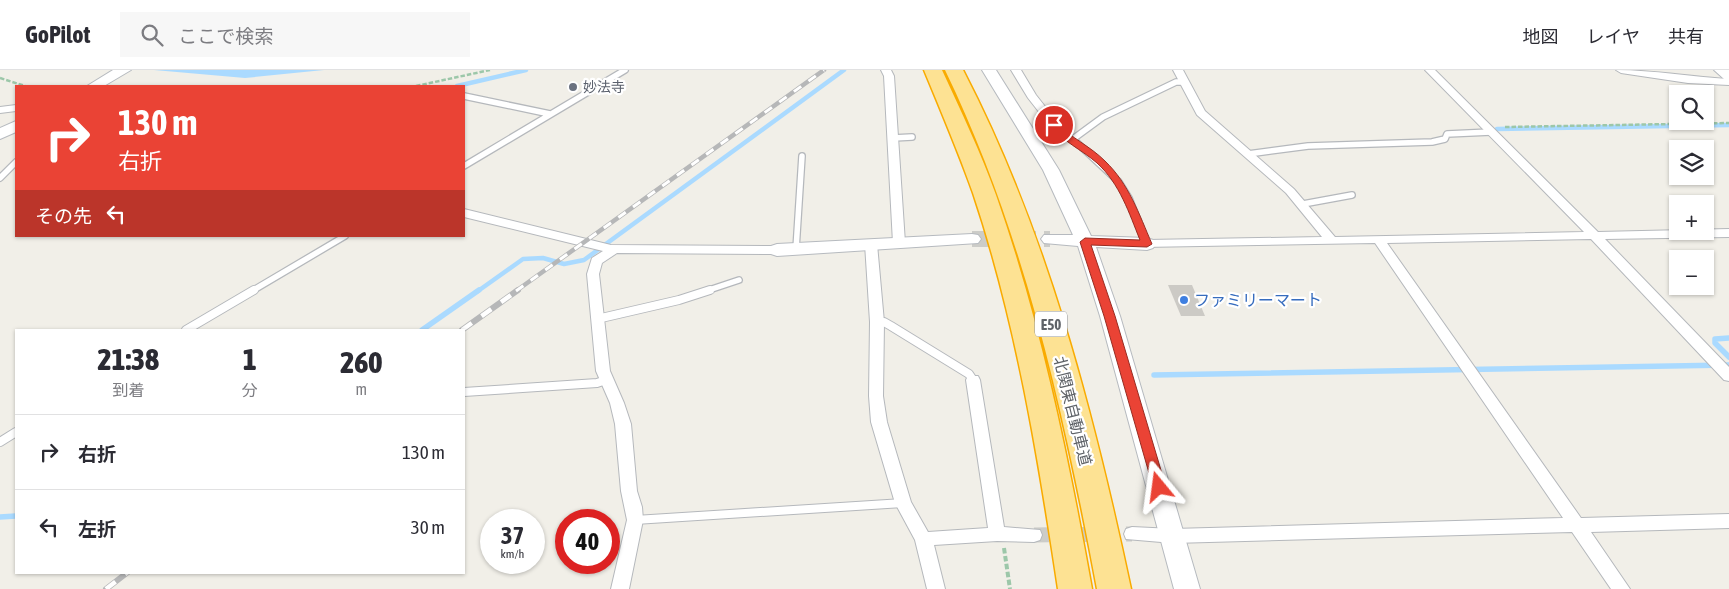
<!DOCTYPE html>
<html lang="ja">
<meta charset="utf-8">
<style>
:root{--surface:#fff;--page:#f7f7f7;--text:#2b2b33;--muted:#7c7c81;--line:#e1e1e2}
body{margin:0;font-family:"Asap Condensed","Noto Sans JP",sans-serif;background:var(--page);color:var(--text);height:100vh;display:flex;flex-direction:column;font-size:19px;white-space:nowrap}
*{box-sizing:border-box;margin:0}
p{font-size:16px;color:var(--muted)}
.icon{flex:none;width:28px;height:28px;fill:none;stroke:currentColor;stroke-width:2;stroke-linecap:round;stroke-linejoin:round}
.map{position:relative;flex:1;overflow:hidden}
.side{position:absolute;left:15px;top:259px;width:450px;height:245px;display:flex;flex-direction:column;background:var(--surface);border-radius:0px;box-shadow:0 1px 4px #0004}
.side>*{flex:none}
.top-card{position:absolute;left:15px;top:15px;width:450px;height:152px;border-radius:0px;box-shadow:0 1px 4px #0004;background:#ea4335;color:#fff;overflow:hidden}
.fabs{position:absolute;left:1669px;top:15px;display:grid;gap:10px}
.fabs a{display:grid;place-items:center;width:45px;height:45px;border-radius:0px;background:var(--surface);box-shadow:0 1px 4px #0004;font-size:25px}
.speed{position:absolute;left:480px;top:439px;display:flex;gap:10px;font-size:25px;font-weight:700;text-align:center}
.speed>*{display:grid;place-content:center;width:65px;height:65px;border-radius:50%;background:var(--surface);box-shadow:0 1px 4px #0004;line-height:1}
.speed small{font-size:12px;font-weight:400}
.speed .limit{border:8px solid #d22;background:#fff;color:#111}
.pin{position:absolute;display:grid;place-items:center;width:42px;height:42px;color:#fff;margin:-21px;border:2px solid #fff;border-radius:50%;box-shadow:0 1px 5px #0007}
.me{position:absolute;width:55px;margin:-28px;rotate:344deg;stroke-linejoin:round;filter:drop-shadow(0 0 4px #0008)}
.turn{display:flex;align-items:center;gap:18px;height:105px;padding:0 20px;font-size:22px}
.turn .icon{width:65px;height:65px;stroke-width:2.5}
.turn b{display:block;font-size:35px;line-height:42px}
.then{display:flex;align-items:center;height:48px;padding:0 20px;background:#0003;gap:10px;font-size:19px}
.eta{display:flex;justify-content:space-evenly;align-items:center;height:85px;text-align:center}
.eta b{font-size:30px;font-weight:800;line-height:35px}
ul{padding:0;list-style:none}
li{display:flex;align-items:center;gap:15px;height:75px;padding:0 20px;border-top:1px solid var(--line)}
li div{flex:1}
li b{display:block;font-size:19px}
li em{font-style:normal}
header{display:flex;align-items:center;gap:30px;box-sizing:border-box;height:70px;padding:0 25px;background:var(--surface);border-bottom:1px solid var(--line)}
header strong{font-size:24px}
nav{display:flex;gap:28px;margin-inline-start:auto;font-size:18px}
.search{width:350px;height:45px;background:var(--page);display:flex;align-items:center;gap:12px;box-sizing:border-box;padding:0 18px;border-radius:0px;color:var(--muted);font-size:19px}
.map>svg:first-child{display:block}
</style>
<header>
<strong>GoPilot</strong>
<div class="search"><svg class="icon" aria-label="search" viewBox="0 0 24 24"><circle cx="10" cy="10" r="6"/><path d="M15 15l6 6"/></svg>ここで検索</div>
<nav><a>地図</a><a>レイヤ</a><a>共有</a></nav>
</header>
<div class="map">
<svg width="1729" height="519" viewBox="0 0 1729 519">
<rect width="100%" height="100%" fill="#f1efe8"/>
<path fill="#aadaff" d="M154,0H324L245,8Z"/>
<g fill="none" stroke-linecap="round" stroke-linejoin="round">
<path stroke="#aadaff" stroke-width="4.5" d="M457,16L526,0
M1497,59L1729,55
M478,221L523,189L543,188L564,194L584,190L844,0"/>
<path stroke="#aadaff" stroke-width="5.5" d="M422,260L479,220
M1729,268L1715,269V273L1729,287
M1154,305L1729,295
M0,447L16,446"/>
</g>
<path fill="#cccac5" d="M1168,215H1192L1205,246H1181Z"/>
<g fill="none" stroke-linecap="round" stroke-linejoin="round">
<path stroke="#ccccc8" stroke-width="15" stroke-dasharray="15 8" stroke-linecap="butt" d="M1034,465L1132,464"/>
<path stroke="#ccccc8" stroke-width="16" stroke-dasharray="16 8" stroke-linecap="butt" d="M972,169H1050"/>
<defs>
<path id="lane-far1" d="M464,26L550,44
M1061,63L1073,69L1103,47L1176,12H1184
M893,68L912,67
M1073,69L1119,112L1129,128L1147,174
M1248,84L1308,76L1432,72L1445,69L1447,64L1491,62
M464,96L625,0
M0,108L16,92
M1303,134L1352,125
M796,179L802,86
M252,221L345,166
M706,221L739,210"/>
<path id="lane" d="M597,249L679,230L710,220
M877,252H884L891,256L969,304L973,310
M186,260L254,220
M464,322L597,313L606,310
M0,372L16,362
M635,450L903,433"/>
<path id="street" d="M881,0H891L894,6L905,173L899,177L893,173L884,6Z
M1011,0H1021L1036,25L1066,63L1065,65H1057L1028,28Z
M1173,0H1183L1205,41L1294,119L1335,167L1584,162L1425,0H1435L1598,162L1729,159V167L1605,169L1729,297V311L1724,310L1591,169L1387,173L1581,448L1729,444V458L1591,462L1630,519H1611L1572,462L1173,473L1126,469L1124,464L1126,459L1132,457L1173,459L1563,448L1375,173L1143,177L1141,174L1147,170L1322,167L1286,123L1197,45Z
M1616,0C1654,0 1691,7 1729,9V15L1688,13L1621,3Z
M16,35V41L0,43V37Z
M464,139L611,175L777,176L783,180L777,184L617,183L602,193L599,204L610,301L624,333L631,354L637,421L642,437L643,450L629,519H611L627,450L621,421L615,354L610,333L596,301L587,204L592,188L603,181L464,147Z
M871,170L877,174L884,252L883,326L887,352L911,432L928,462L988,458L966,310L968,306H978L980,310L1004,457L1040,460L1042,465L1040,470L1034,472L997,471L934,475L945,519H927L915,470L895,433L871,352L869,326L870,252L865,174Z"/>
<path id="secondary" d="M113,0H131L104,16H87Z
M982,0H996L1059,100L1091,166L1147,168L1153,170L1156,174L1153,178L1147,180L1096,177L1120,246L1200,519H1174L1100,246L1078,176L1044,173L1041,169L1044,165H1073L1043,100Z
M1714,0H1729V10L1724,9Z
M16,51V62L0,69V58Z
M972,164L978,165L981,169L978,173L777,186L771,184L768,180L771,176L777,174Z"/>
<path id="highway" d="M924,0H942C961,41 981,83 996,125C1041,253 1068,386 1092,519H1058C1038,386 1016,251 973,123C958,81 941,41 924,0Z
M945,0H963C1047,162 1093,341 1131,519H1097C1064,342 1024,163 945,0Z"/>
</defs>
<use href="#lane-far1" stroke="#b5b8bc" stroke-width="8"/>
<use href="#lane" stroke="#b5b8bc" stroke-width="10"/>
<use href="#street" stroke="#b5b8bc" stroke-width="2"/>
<use href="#secondary" stroke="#b6babf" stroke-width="2"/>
<use href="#highway" stroke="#f9ab00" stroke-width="3"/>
<path stroke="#9cc7a9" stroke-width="2.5" stroke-dasharray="4.5 2" stroke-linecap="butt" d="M0,8L25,16
M416,16L490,0
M1505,57L1729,53"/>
<path stroke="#9cc7a9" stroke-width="4" stroke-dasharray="5.5 2.5" stroke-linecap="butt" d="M1004,478L1010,519"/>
<use href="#lane-far1" stroke="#fff" stroke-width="5.5"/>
<use href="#lane" stroke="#fff" stroke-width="8"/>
<use href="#street" fill="#fff" fill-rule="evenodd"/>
<use href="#secondary" fill="#fff" fill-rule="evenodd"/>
<use href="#highway" fill="#fde293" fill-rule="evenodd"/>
<defs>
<path id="rail-far1" d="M516,221L824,0"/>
<path id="rail" d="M462,260L518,220
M106,519L128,502"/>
</defs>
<use href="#rail-far1" stroke="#b6b7b8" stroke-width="4.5"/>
<use href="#rail" stroke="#b6b7b8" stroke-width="6"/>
<use href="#rail-far1" stroke="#fff" stroke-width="3" stroke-dasharray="9" stroke-linecap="butt"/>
<use href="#rail" stroke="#fff" stroke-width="4.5" stroke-dasharray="12" stroke-linecap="butt"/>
</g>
<path fill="#ea4335" stroke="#982c22" d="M1051,53H1057C1071,68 1090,76 1105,91C1129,114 1139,144 1152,174L1147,177L1091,175L1115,246L1166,417L1159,423L1153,417L1104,246L1080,172L1085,168L1140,170C1129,143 1120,114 1097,93C1082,80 1062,71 1050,55Z"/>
<circle fill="#6b7280" stroke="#fff" stroke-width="2" cx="573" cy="17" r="5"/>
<circle fill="#3f7fe0" stroke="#fff" stroke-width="2" cx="1184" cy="230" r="5"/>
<g text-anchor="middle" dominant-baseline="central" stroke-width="4.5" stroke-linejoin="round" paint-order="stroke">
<g font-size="14" fill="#5b616d" stroke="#fff" text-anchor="start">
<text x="583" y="17">妙法寺</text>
</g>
<rect fill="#fff" stroke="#8f9295" stroke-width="1" x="1035" y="241.5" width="32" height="25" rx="4"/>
<g font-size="15" font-weight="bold" fill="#5f6368">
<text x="1051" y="254">E50</text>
</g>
<g font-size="16" fill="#366cbe" stroke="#fff" text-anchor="start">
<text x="1194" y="230">ファミリーマート</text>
</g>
<g font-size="16" fill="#5f6368" stroke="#fff">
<text transform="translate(1073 341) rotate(76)">北関東自動車道</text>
</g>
</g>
</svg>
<div class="fabs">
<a><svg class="icon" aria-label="search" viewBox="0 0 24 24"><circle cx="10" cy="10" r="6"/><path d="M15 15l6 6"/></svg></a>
<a><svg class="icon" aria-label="layers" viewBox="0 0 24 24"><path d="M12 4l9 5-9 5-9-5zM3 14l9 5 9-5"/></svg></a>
<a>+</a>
<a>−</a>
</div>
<div class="speed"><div>37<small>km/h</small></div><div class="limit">40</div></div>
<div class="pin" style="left:1054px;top:55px;background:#d93025"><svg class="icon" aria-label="arrive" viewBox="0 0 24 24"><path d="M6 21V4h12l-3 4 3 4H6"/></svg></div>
<svg class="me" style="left:1159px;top:417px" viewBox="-20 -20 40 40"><path d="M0-17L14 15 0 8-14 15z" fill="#ea4335" stroke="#fff" stroke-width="4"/></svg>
<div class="top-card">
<div class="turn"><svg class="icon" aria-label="right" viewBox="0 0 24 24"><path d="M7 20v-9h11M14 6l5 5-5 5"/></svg><div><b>130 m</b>右折</div></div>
<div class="then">その先<svg class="icon" aria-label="left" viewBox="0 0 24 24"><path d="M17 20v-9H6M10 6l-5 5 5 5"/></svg></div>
</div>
<section class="side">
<div class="eta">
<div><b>21:38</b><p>到着</p></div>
<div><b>1</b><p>分</p></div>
<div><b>260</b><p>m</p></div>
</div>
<ul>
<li><svg class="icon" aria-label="right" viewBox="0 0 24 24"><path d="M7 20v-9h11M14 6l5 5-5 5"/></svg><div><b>右折</b></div><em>130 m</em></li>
<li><svg class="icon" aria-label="left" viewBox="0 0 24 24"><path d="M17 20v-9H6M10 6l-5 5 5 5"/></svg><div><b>左折</b></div><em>30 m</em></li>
</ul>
</section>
</div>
